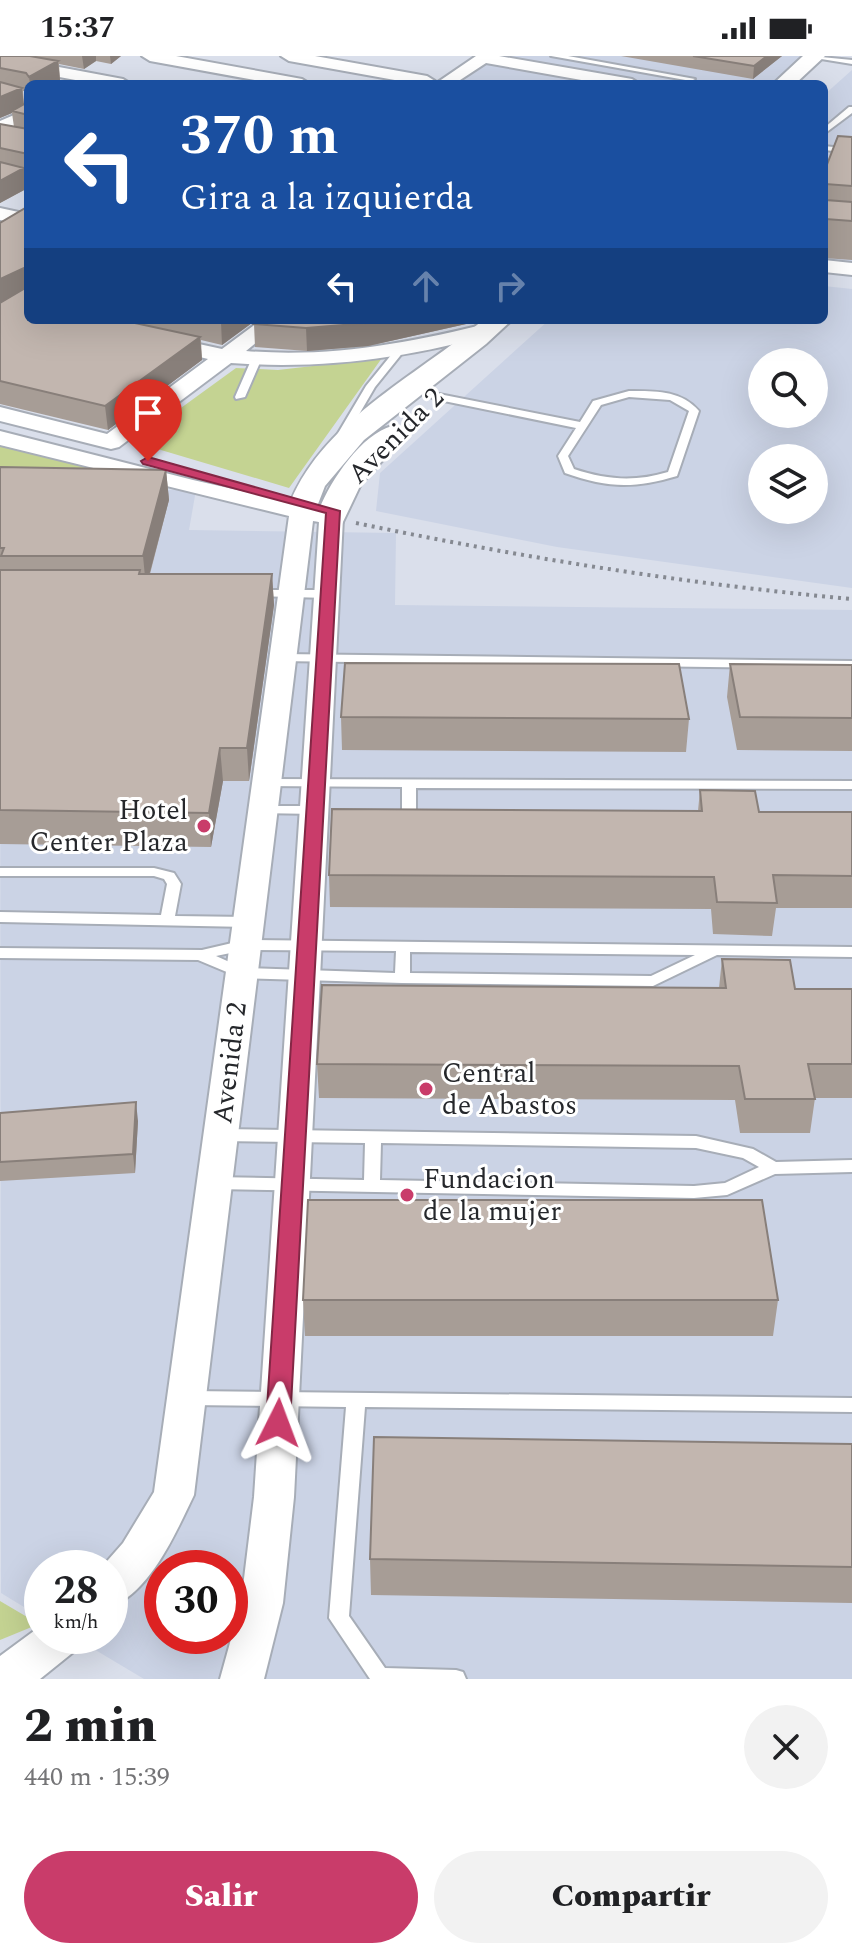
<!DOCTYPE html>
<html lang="es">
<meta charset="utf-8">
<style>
:root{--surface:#fff;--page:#f2f2f2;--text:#202124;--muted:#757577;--accent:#c93c6a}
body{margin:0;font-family:Spectral,serif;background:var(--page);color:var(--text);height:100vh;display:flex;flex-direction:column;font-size:30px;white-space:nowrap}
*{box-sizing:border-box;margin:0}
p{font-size:26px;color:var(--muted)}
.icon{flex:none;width:44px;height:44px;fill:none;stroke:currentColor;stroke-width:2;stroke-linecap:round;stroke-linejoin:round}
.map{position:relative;height:1623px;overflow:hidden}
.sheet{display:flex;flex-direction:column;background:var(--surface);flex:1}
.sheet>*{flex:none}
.guide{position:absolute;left:24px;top:24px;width:804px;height:244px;border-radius:12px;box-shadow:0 8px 32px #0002;background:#1a4fa0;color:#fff;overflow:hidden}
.tools{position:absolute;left:748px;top:292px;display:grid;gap:16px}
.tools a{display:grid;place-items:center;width:80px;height:80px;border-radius:50%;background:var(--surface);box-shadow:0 8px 32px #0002;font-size:40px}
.speed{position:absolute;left:24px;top:1494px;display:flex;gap:16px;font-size:40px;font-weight:700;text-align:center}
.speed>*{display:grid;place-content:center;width:104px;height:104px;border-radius:50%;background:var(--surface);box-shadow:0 8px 32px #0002;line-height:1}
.speed small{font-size:20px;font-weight:400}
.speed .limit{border:12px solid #d22;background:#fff;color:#111}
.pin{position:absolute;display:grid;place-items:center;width:68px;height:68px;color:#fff;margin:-82px -34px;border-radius:50% 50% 50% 0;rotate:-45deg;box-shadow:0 0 8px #0007}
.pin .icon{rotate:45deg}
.me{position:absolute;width:88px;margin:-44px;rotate:3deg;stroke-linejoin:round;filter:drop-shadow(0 0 6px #0008)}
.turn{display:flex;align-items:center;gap:28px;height:168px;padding:0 24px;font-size:36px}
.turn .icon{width:104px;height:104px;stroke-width:2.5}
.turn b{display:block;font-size:56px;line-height:68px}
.lanes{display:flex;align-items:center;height:76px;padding:0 24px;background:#0003;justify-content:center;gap:40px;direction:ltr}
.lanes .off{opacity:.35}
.round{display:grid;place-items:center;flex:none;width:84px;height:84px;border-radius:42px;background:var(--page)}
.summary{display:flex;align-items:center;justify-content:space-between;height:136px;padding:0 24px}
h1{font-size:48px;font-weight:800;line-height:60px}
.cta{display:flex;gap:16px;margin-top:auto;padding:16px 24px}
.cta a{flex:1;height:92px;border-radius:48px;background:var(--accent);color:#fff;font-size:32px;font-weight:800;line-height:92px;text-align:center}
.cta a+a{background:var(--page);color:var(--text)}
.status{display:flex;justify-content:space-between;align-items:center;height:56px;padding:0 40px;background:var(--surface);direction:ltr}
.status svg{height:22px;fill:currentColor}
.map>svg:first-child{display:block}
</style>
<div class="status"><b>15:37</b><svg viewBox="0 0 49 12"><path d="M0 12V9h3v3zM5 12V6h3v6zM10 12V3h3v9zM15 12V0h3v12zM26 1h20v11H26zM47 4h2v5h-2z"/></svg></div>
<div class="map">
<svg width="852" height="1623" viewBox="0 0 852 1623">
<rect width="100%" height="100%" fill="#dadfeb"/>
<path fill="#cbd3e5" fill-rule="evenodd" d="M492,0H814L780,28H448Z
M852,14V211L824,208V39Z
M824,230L852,233V532L557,491L376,455L380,417L549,264H824ZM762,306H814V358H762ZM762,402H814V454H762Z
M0,432L196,434L189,474L396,477L395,549L852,554V1623H144L72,1580H110V1512H42V1562L1,1537ZM162,1512H230V1580H162Z"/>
<path fill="#c4d392" d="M382,302L289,432L134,386L236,312L278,314Z
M0,386L173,431L0,429Z
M0,1545L39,1568L0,1584Z"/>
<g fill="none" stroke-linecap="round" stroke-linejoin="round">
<defs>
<path id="service" d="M551,0H568L695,23L691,25Z
M811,0L852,4V8L815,2Z
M849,51H852V57L824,78V72Z
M824,90L852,93V97L824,94Z
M396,293L404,295L375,331L343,386H335L334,384L366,330Z
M257,299L262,302L245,341L236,343L235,341L252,302Z
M629,335C655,335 681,334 699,355L677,420C634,433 607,432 565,417L558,400L576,372L434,343L429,340L434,337L580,366L593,345ZM629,341L670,344L689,355L668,416C635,426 607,424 574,413L568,400L601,349Z
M255,534H327L333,538L327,542L251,540L249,538Z
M282,598L852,605V613L278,605L276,602Z
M266,723L852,725V733L416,732V756L409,760L402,756V731L261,730L259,727L261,724Z
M262,750H316L323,754L316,758L257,757L255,754L257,751Z
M0,812H154L174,817L181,828L175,860L248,861L255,866L248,871L0,866V856L161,859L167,828L164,823L154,820H0Z
M245,884L852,891V901L717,899L653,930L402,927L241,922L198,904L0,902V892L202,894ZM245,894L396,895L395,917L243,912L216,900ZM410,896L695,899L651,920L410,917Z
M220,1073L696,1080L753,1093L776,1106L852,1104V1116L775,1118L727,1139L694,1142L214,1133L208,1131L206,1127L208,1123L214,1121L364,1124L365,1087L220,1085L214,1083L212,1079L214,1075ZM381,1087L696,1092L743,1102L759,1111L725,1127L694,1130L380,1124Z
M188,1335L852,1342V1356L365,1351L349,1560L385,1612L456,1614L463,1616L466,1623H370L329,1562L346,1351L188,1349L182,1347L179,1342L182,1337Z"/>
<path id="minor" d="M0,0L123,23L131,28H97L0,10Z
M142,0H176L302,23L310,28H276L150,5Z
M281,0H315L427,20L435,25L433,28H417L289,5Z
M476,0H499L632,23L640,28H604L486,7L454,28H435Z
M28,53V65L0,77V65Z
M0,152L28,158V170L0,164Z
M824,204L852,207V219L824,216Z
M261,264H284L246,295C330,302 409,287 490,267L500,273L497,277C409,302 322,314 231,307L119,391L111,393L0,365V351L107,378L208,303L155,290L152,286L155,282L162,280L222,293Z
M0,375L193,424L339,457L343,462L294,1441L283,1547L264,1623H220L241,1547L254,1441L319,466L313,465L194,1439C176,1476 151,1536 110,1551V1512H101L123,1487L154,1436L289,460L0,389Z
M42,1569V1580H83L76,1594L40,1623H0V1600Z"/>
<path id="tertiary" d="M803,0H825L795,28H773Z
M483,264H512L486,288L364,384L325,430L313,461L302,464L291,461L287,455C317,367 416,321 483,264Z
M392,370L402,373L406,379L361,428L342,468L331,471L320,468L316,462C326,431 359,379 392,370Z"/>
</defs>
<use href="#service" stroke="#a7adb7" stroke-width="4"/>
<use href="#minor" stroke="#a7adb7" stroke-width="4"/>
<use href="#tertiary" stroke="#a7adb7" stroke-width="4"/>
<path stroke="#858991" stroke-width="4" stroke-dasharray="3 5" stroke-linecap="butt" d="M356,467C520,501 685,528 852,543"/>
<use href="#service" fill="#fff" fill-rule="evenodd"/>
<use href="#minor" fill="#fff" fill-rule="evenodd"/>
<use href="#tertiary" fill="#fff" fill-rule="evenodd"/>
</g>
<path fill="#a79d96" d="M0,0H121L111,8L96,5L84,13L59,8L60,24L53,28H28V36L23,35L24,48L28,46V118L24,117L26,133L0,147V68L14,71L12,57L0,62Z
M621,0H782L753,23Z
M852,81V204L824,202V110L826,111Z
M0,247L28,264H256L222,289L201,284L202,304L108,374L0,348Z
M259,264H478L475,266L368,290L307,295L255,291L254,268Z
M0,411L166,414L169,444L150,518H272L274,549L249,725H223L211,791L0,788Z
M730,608L852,609V695L737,694L727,641Z
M341,661L689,663L686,696L342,694Z
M700,734L759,756H852V852H776L772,880L713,878L711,853L330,851L329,819L698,755Z
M722,903L795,933H852V1042H815L810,1077H740L735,1044L319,1042L317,1008L719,932Z
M0,1057L138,1065L135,1117L0,1125Z
M303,1244H778L773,1280H305Z
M852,1388V1547L371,1539L370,1503Z"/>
<path fill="#887f7a" d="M82,0H96V5L84,13Z
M110,0H121L111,8Z
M767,0H782L753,23L754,10Z
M58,5L60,24L53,28H30L29,21Z
M22,32L24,51L12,55V57L0,62V41Z
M24,112L26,133L0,147V125Z
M26,211L28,233L0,247V223Z
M224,264H256L222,289L221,266Z
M381,264H478L475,266L368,290L307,295L306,272Z
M200,281L202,304L108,374L105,350Z
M166,414L169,444L146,531L143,500Z
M272,518L274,549L249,725L247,692Z
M220,692L223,725L211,791L209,757Z
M136,1046L138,1065L135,1117L133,1098Z"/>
<path fill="#c2b6af" stroke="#887f7a" stroke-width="2" d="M0,0H30L58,5L29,21L26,17L0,12Z
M693,0H767L754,10Z
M0,26L22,32L0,41Z
M28,46V59L12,55Z
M28,62V98L0,92V68L28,73Z
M838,80L852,81V130L826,128V144L852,146V165L826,163L824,168V110L826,111Z
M0,106L24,112L0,125Z
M27,151H28V264H121L200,281L105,350L0,325V247L27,231L26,211L0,223V167Z
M259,264H381L368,267L306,272L254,268Z
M0,411L166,414L143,500H1L4,492H0Z
M0,514H140L139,518H272L247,692H220L209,757L0,754Z
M345,607L679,608L689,663L341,661Z
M730,608L852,609V662L740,661Z
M700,734L755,735L759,756H852V820L773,819L777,847L717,846L714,821L329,819L332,753L702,755Z
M722,903L790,904L795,933H852V1008H808L815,1043H745L739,1010L317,1008L322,929L726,932Z
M136,1046L133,1098L0,1106V1057Z
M308,1144H762L778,1244H303Z
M374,1381L852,1388V1511L370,1503Z"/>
<path fill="#c93c6a" stroke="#832745" stroke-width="2" d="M148,401L340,455L290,1367L287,1374L278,1377L270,1374L266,1367L326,457L143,408L141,405Z"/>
<g fill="#c93c6a" stroke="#fff" stroke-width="3">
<circle cx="204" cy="770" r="8"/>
<circle cx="426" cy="1033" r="8"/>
<circle cx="407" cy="1139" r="8"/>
</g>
<g text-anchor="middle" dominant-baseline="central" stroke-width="6" stroke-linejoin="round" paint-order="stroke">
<g font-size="28" fill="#25272b" stroke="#fff">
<text transform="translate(396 380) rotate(-45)">Avenida 2</text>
<text transform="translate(230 1007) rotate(-83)">Avenida 2</text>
</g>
<g font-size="28" fill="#25272b" stroke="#fff" text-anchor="start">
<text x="188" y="754" text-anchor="end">Hotel<tspan x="188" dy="32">Center Plaza</tspan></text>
<text x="442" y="1017">Central<tspan x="442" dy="32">de Abastos</tspan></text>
<text x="423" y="1123">Fundacion<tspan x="423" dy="32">de la mujer</tspan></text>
</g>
</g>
</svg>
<div class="tools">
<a><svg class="icon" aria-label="search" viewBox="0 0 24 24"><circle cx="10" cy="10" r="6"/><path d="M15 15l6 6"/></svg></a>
<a><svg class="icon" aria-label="layers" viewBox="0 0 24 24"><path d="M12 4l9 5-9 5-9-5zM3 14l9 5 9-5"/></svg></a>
</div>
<div class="speed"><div>28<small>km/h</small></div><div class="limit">30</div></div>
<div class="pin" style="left:148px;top:405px;background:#d93025"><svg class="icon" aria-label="arrive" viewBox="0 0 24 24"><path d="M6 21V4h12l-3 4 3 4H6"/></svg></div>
<svg class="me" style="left:278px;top:1367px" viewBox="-20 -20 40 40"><path d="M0-17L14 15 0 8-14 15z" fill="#c93c6a" stroke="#fff" stroke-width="4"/></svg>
<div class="guide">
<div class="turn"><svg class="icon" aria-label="left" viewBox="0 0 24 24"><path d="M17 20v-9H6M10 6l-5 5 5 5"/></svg><div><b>370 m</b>Gira a la izquierda</div></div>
<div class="lanes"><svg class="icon" aria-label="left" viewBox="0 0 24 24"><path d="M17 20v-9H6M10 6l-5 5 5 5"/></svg><svg class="icon off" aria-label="ahead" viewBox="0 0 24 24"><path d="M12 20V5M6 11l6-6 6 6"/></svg><svg class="icon off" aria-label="right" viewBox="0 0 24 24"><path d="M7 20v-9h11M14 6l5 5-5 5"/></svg></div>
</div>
</div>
<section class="sheet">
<div class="summary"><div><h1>2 min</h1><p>440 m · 15:39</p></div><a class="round"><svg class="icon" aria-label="close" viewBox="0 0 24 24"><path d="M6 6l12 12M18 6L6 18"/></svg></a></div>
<div class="cta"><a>Salir</a><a>Compartir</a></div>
</section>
